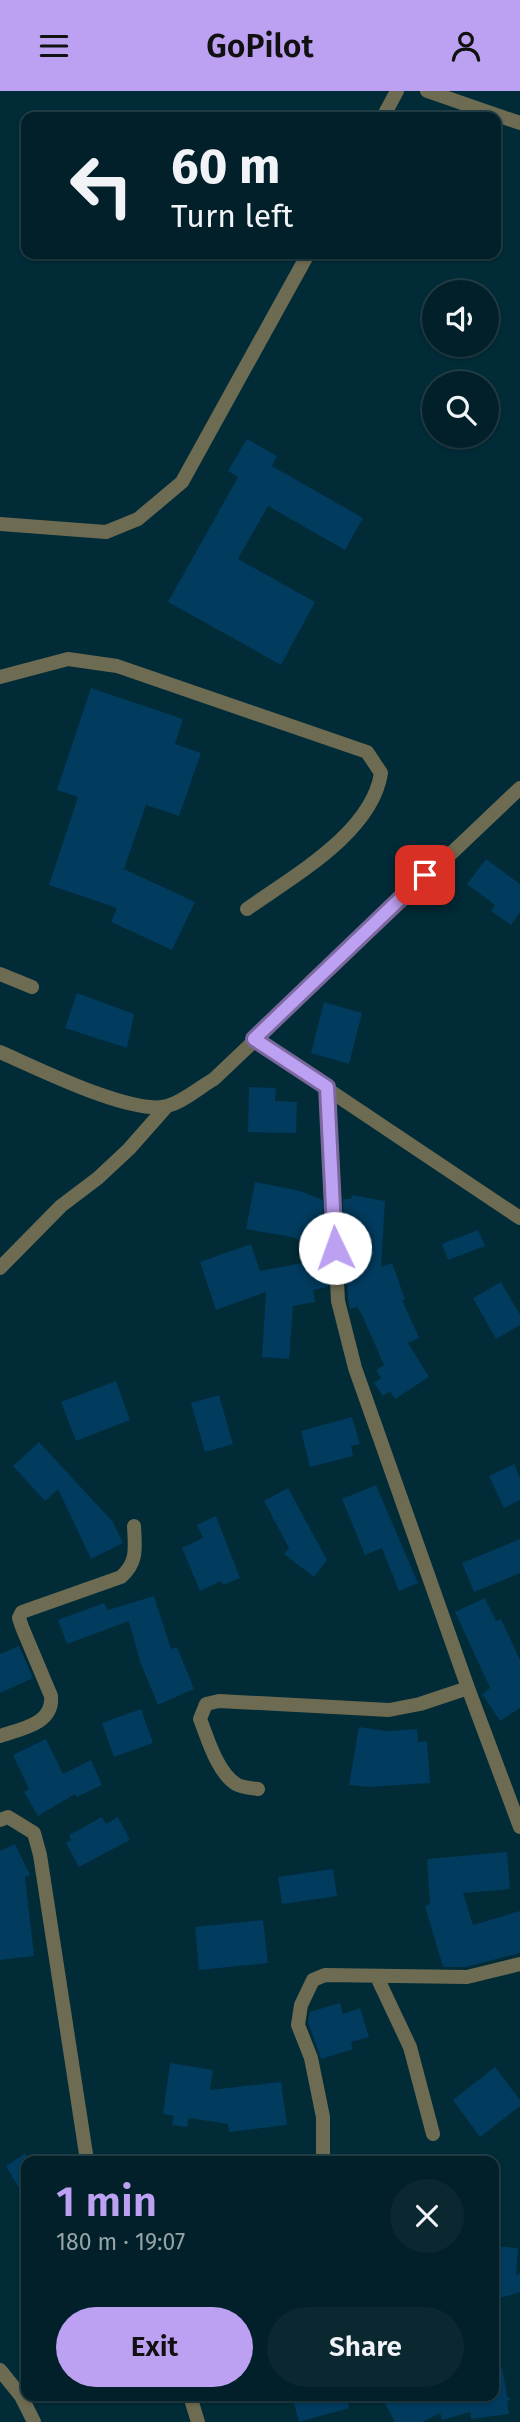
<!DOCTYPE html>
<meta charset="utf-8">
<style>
:root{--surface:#012029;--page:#0b2831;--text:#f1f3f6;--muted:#96a3a8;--line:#233e46;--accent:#bca0f2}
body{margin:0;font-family:"Fira Sans",sans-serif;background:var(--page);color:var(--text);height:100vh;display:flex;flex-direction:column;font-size:26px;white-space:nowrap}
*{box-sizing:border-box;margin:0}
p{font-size:23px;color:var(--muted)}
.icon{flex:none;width:38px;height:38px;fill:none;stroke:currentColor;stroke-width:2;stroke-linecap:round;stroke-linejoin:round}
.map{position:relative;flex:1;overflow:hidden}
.sheet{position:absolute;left:21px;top:2065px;width:478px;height:245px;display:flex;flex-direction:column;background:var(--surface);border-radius:14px;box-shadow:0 2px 5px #0004,0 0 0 2px var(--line)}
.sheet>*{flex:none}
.top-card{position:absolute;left:21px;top:21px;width:480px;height:147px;border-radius:14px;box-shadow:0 2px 5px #0004,0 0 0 2px var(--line);background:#012029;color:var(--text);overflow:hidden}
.controls{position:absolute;left:422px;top:189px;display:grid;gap:14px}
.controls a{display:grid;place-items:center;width:77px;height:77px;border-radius:50%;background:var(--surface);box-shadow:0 2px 5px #0004,0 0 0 2px var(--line);font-size:35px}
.pin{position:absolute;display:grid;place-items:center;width:60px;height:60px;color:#fff;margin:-30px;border-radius:14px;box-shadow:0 4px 10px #0006}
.me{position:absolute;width:77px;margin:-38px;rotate:357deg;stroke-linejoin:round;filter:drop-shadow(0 0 5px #0008)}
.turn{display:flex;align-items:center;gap:24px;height:147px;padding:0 35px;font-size:32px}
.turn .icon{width:91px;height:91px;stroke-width:2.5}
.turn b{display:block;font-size:49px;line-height:60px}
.round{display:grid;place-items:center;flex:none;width:74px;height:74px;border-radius:37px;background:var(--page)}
.summary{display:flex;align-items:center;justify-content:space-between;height:119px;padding:0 35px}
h1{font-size:42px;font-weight:600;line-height:52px;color:var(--accent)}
.button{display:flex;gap:14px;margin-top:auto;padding:14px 35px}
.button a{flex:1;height:80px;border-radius:42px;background:var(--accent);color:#111;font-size:28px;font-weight:600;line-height:80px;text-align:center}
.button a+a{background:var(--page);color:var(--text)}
header{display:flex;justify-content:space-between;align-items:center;height:91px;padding:0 35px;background:var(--accent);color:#111;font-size:32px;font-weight:600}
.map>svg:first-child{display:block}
</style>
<header><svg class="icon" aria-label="menu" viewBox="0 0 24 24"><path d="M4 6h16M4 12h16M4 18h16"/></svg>GoPilot<svg class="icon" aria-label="person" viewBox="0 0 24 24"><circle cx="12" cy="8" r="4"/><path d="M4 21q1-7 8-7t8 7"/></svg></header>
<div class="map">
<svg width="520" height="2331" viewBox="0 0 520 2331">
<rect width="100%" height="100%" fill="#012b37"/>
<path fill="#013b5e" d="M247,348L277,365L272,375L363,427L345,459L268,415L238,468L315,511L281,574L168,511L238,386L228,380Z
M91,597L183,628L175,653L201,662L179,725L146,714L124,778L195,811L172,859L111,831L117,817L49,794L78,706L57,699Z
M486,768L520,793V821L511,834L491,820L495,814L467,793Z
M77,902L134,923L127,957L65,937Z
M324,911L362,922L349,973L311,962Z
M249,996L276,997L275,1010L297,1011L296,1042L248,1041Z
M255,1091L300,1100L323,1109L324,1118L308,1153L292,1146L246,1138Z
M352,1104L385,1110L381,1176L392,1172L405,1208L402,1209L419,1247L408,1252L429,1286L395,1308L390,1300L383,1305L374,1292L381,1287L376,1279L384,1274L362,1224L357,1216L350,1218L348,1209L343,1115V1108H351Z
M478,1139L485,1155L448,1169L442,1153Z
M251,1153L260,1180L308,1171L310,1180L327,1178L328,1196L313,1199L315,1211L293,1215L289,1268L262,1266L266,1201L216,1219L200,1171Z
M501,1191L520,1224V1234L496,1248L473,1207Z
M116,1290L130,1329L76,1350L61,1311Z
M219,1304L233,1353L205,1361L191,1312Z
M352,1326L360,1353L351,1355L353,1365L310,1376L301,1340Z
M39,1351L113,1431L123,1452L91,1468L58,1398L45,1410L13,1375Z
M514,1373L520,1387V1409L504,1417L489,1385Z
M376,1394L418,1492L399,1500L382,1457L365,1464L342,1408Z
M288,1397L327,1469L314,1486L284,1463L289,1457L264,1410Z
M216,1425L240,1487L223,1494L221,1490L200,1500L182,1457L203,1447L197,1434Z
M520,1448V1482L474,1501L462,1472Z
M154,1505L171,1558L177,1556L194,1598L158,1614L140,1571L129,1530L67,1553L58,1529L104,1512L108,1519Z
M485,1507L496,1530L501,1528L520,1569V1617L500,1630L482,1603L490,1597L455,1521Z
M19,1555L33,1587L0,1602V1563Z
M141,1618L153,1652L114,1666L102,1632Z
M359,1636L387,1640L417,1638L418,1651L427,1650L430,1692L369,1696L349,1694Z
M46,1648L63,1683L91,1669L102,1694L77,1706L75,1703L38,1725L24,1701L29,1698L13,1664Z
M102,1726L106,1733L118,1726L130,1749L79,1776L66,1752L71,1749L69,1744Z
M15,1753L30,1784L25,1786L34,1865L0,1869V1760Z
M507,1761L510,1798L463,1802L473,1834L520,1820V1862L466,1876H443L425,1815L430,1813L427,1768Z
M333,1778L337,1805L282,1813L278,1786Z
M263,1829L268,1872L199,1879L195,1836Z
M340,1912L343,1923L360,1917L369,1946L351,1951L353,1958L321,1968L308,1931L310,1921Z
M170,1972L213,1979L210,1999L281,1991L287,2034L229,2041L228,2033L189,2027L187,2036L172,2034L174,2025L163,2023Z
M495,1976L520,2009V2015L480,2046L453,2009Z
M26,2062V2109L6,2075Z
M494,2155L518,2157L516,2184L520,2182V2201L494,2209Z
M502,2276L507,2305L511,2309L507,2310L509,2323L471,2328L470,2321L442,2329L440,2322L423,2331H395L381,2305H494V2277Z
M292,2305H346L349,2317L299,2331Z"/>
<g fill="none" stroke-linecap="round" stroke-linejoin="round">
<path stroke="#6d6b52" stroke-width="14" d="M427,0L520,32
M383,26L397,0
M0,433L106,441L138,428L182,391L308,163
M0,586L68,568L117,575L367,661L381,682C372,742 293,785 247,818
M0,883L32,896
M254,949L520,1127
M0,961C35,976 132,1025 167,1015C183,1011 200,996 214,988L520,697
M327,996L338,1210L355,1277L468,1597L520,1736
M0,1177L61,1115L98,1087L129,1058L167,1015
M0,1645C21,1638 54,1633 51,1605L22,1536L19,1527L22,1521L121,1486C138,1471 135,1457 134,1435
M258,1698C252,1697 242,1697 236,1693C217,1681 208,1648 200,1628L206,1613L219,1610L389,1619L420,1613L468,1597
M0,1729L8,1726L34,1742L40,1764L86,2063
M377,1886L410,1956L433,2043
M323,2070V2026L311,1967L298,1934L301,1914L313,1889L325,1884L467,1886L520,1873
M0,2279L21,2305L34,2331
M190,2305L198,2331"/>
</g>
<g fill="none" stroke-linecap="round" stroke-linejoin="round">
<defs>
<path id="route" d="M335,1157L327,996L254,948L425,784"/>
</defs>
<use href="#route" stroke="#7a689d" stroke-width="18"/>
<use href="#route" stroke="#bca0f2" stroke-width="12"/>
</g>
</svg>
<div class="controls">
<a><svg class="icon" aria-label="sound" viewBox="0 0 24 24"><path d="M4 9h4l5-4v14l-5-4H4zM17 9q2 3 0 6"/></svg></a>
<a><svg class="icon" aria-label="search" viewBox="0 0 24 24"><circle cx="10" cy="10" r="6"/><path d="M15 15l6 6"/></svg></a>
</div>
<div class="pin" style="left:425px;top:784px;background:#d93025"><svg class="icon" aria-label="arrive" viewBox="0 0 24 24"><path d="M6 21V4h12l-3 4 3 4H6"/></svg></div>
<svg class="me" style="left:335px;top:1157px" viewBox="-20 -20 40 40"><circle r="19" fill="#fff"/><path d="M0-13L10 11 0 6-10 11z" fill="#bca0f2"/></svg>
<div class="top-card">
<div class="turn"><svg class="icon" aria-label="left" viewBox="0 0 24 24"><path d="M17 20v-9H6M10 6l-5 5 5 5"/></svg><div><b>60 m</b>Turn left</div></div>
</div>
<section class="sheet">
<div class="summary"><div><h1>1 min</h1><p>180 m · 19:07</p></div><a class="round"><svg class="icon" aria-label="close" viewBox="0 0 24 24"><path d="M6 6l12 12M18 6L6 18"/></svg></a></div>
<div class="button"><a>Exit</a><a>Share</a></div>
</section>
</div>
